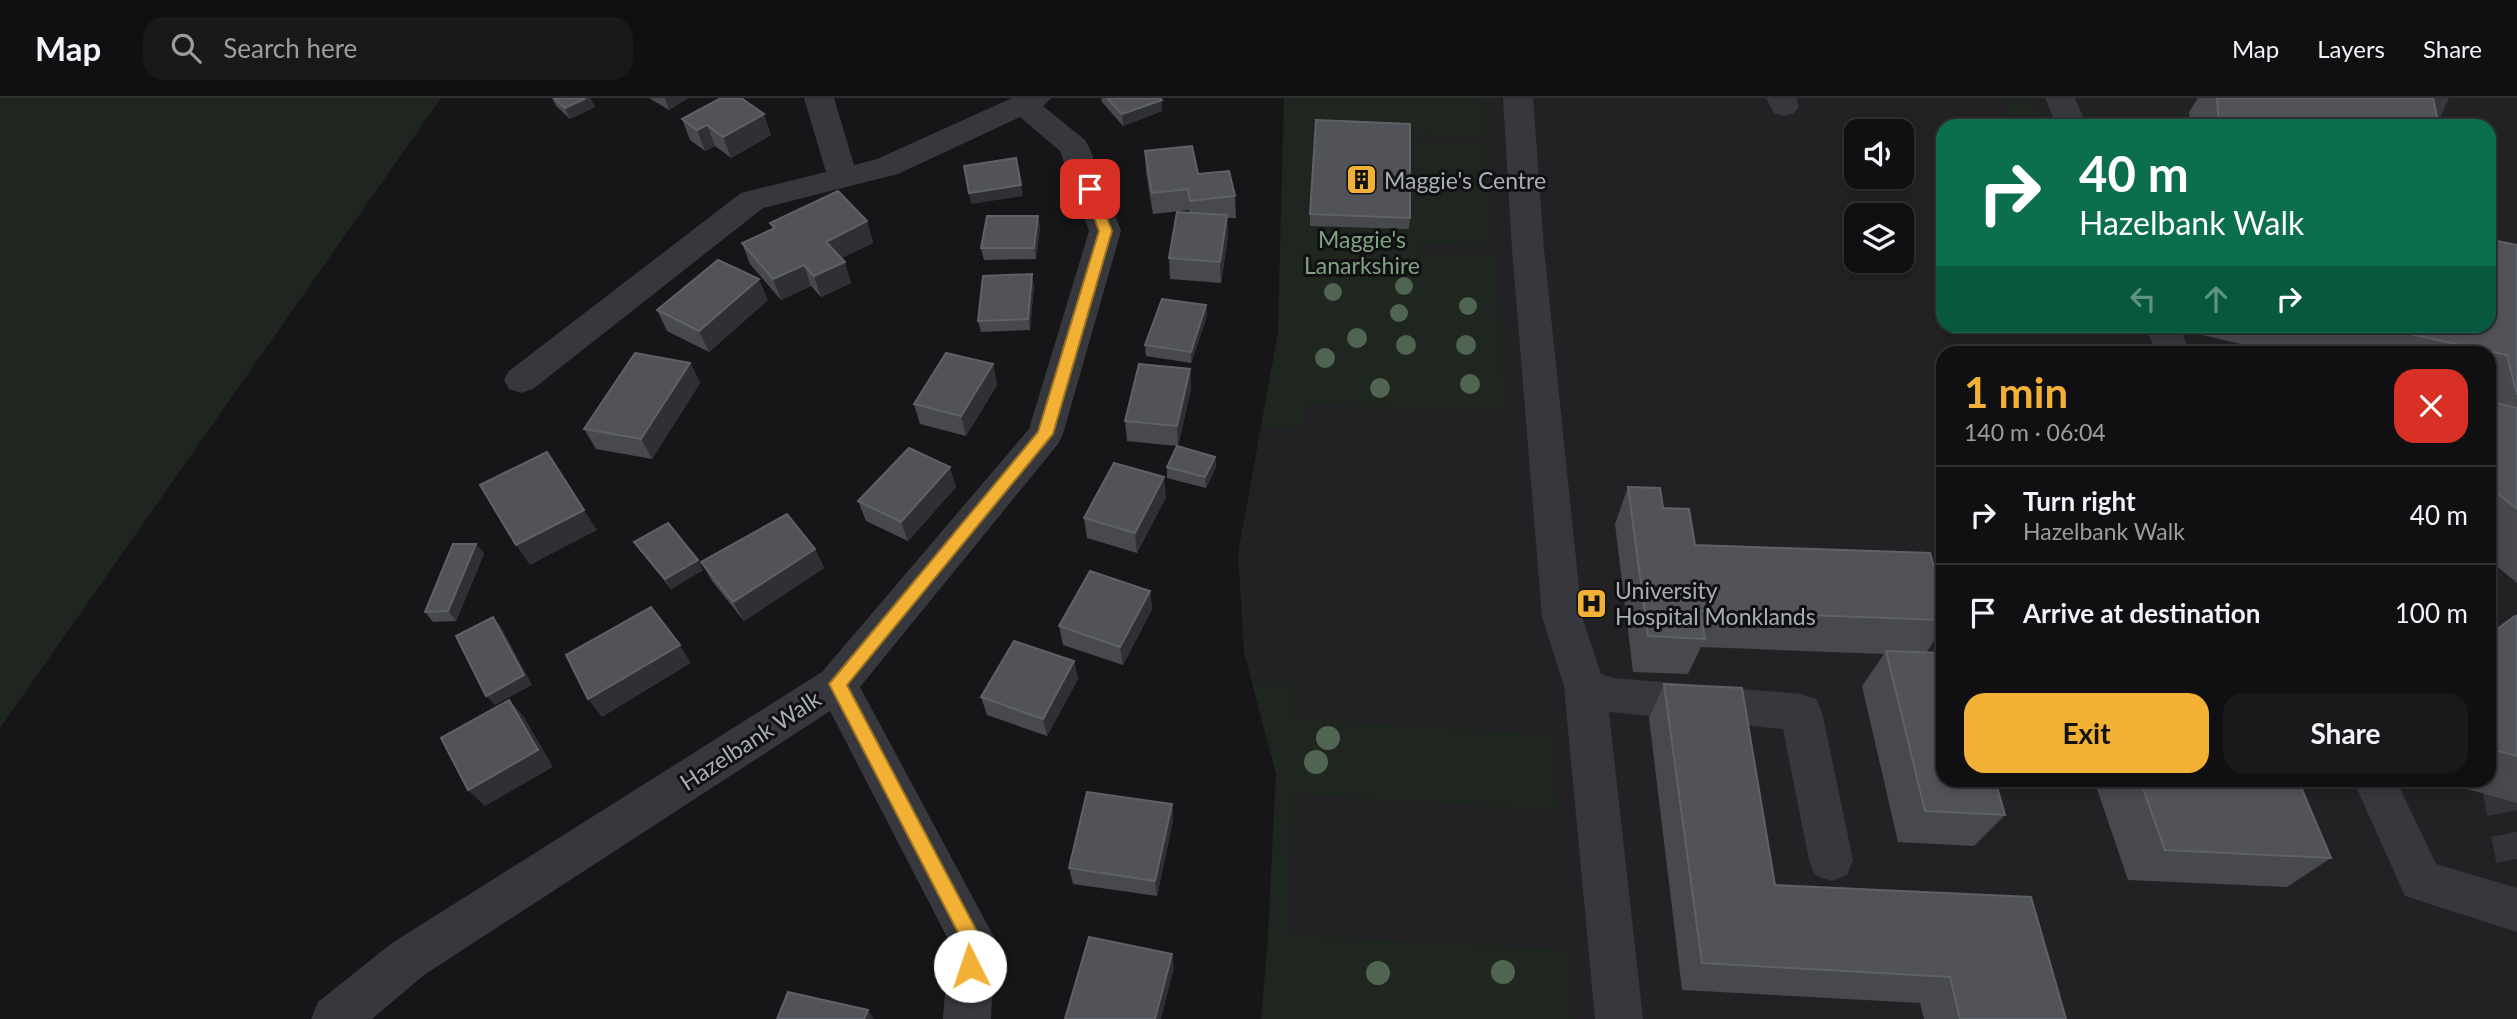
<!DOCTYPE html>
<meta charset="utf-8">
<style>
:root{--surface:#101012;--page:#19191b;--text:#f1f3f6;--muted:#9c9d9f;--line:#303032;--accent:#f2b134}
body{margin:0;font-family:Lato,sans-serif;background:var(--page);color:var(--text);height:100vh;display:flex;flex-direction:column;font-size:26px;white-space:nowrap}
*{box-sizing:border-box;margin:0}
p{font-size:23px;color:var(--muted)}
.icon{flex:none;width:38px;height:38px;fill:none;stroke:currentColor;stroke-width:2;stroke-linecap:round;stroke-linejoin:round}
.map{position:relative;flex:1;overflow:hidden}
.sheet{position:absolute;left:1936px;top:248px;width:560px;height:441px;display:flex;flex-direction:column;background:var(--surface);border-radius:21px;box-shadow:0 4px 10px #0003,0 0 0 2px var(--line)}
.sheet>*{flex:none}
.guide{position:absolute;left:1936px;top:21px;width:560px;height:214px;border-radius:21px;box-shadow:0 4px 10px #0003,0 0 0 2px var(--line);background:#0b6e4f;color:#fff;overflow:hidden}
.tools{position:absolute;left:1844px;top:21px;display:grid;gap:14px}
.tools a{display:grid;place-items:center;width:70px;height:70px;border-radius:14px;background:var(--surface);box-shadow:0 4px 10px #0003,0 0 0 2px var(--line);font-size:35px}
.pin{position:absolute;display:grid;place-items:center;width:60px;height:60px;color:#fff;margin:-30px;border-radius:14px;box-shadow:0 4px 10px #0006}
.me{position:absolute;width:77px;margin:-38px;rotate:356deg;stroke-linejoin:round;filter:drop-shadow(0 0 5px #0008)}
.turn{display:flex;align-items:center;gap:24px;height:147px;padding:0 28px;font-size:32px}
.turn .icon{width:91px;height:91px;stroke-width:2.5}
.turn b{display:block;font-size:49px;line-height:60px}
.lanes{display:flex;align-items:center;height:66px;padding:0 28px;background:#0003;justify-content:center;gap:35px;direction:ltr}
.lanes .off{opacity:.35}
.round{display:grid;place-items:center;flex:none;width:74px;height:74px;border-radius:21px;background:var(--page)}
.overview{display:flex;align-items:center;justify-content:space-between;height:119px;padding:0 28px}
h1{font-size:42px;font-weight:700;line-height:52px;color:var(--accent)}
.cta{display:flex;gap:14px;margin-top:auto;padding:14px 28px}
.cta a{flex:1;height:80px;border-radius:21px;background:var(--accent);color:#111;font-size:28px;font-weight:700;line-height:80px;text-align:center}
.cta a+a{background:var(--page);color:var(--text)}
ul{padding:0;list-style:none}
li{display:flex;align-items:center;gap:21px;height:98px;padding:0 28px;border-top:2px solid var(--line)}
li div{flex:1}
li b{display:block;font-size:26px}
li em{font-style:normal}
header{display:flex;align-items:center;gap:42px;box-sizing:border-box;height:98px;padding:0 35px;background:var(--surface);border-bottom:2px solid var(--line)}
header strong{font-size:33px}
nav{display:flex;gap:38px;margin-inline-start:auto;font-size:24px}
.search{width:490px;height:63px;background:var(--page);display:flex;align-items:center;gap:18px;box-sizing:border-box;padding:0 24px;border-radius:21px;color:var(--muted);font-size:26px}
.map>svg:first-child{display:block}
</style>
<header>
<strong>Map</strong>
<div class="search"><svg class="icon" aria-label="search" viewBox="0 0 24 24"><circle cx="10" cy="10" r="6"/><path d="M15 15l6 6"/></svg>Search here</div>
<nav><a>Map</a><a>Layers</a><a>Share</a></nav>
</header>
<div class="map">
<svg width="2517" height="921" viewBox="0 0 2517 921">
<rect width="100%" height="100%" fill="#161618"/>
<path fill="#222225" fill-rule="evenodd" d="M1284,0H2517V921H1264L1276,676L1244,554L1238,455L1278,235ZM1942,28H2488V228H1942ZM1857,33H1902V79H1857ZM1857,117H1902V163H1857ZM1942,256H2488V682H1942Z"/>
<path fill="#1e261f" d="M0,0H441L0,630Z
M1284,0H1497V5H1484L1487,39L1418,37L1419,44L1485,47L1493,148L1419,146L1420,156L1495,157L1506,313L1304,306V332L1261,329L1278,235Z
M2003,0H2029L2041,28H2015Z
M1252,584L1294,585V621L1552,637L1559,712L1293,696L1287,837L1569,852L1574,921H1261L1268,838L1276,676Z"/>
<g fill="none" stroke-linecap="round" stroke-linejoin="round">
<path stroke="#333438" stroke-width="42" stroke-dasharray="42 21" stroke-linecap="butt" d="M2488,611L2517,761"/>
<path fill="#37383d" fill-rule="evenodd" d="M804,0H834L854,67L877,61L1012,0H1051L1043,8L1085,42L1089,49L1121,133L1063,336L1058,346L860,589L995,841L991,921H943L949,843L830,613L424,877L372,921H311L318,904L392,845L822,574L1029,331L1089,133L1060,53L1020,19L898,76L763,110L533,291L521,295L509,291L504,282L509,273L741,95L826,74Z
M1503,0H1533L1544,151L1582,519L1601,576L1614,580L1801,596L1816,601L1822,614L1853,762L1847,777L1831,783L1815,777L1809,762L1783,631L1609,614L1643,921H1595L1564,588L1542,519L1512,151Z
M1766,0H1796L1799,9L1794,15L1784,18L1774,15Z
M2045,0H2075L2087,28H2057Z
M2302,0H2367L2411,8L2417,7L2419,0H2449L2440,20L2411,26L2317,9L2307,6Z
M2145,228H2179L2191,256H2157Z
M2353,682H2396L2436,766L2517,790V834L2405,798Z"/>
</g>
<g fill="#506452">
<circle cx="1404" cy="188" r="9"/>
<circle cx="1333" cy="194" r="9"/>
<circle cx="1468" cy="208" r="9"/>
<circle cx="1399" cy="215" r="9"/>
<circle cx="1357" cy="240" r="10"/>
<circle cx="1406" cy="247" r="10"/>
<circle cx="1466" cy="247" r="10"/>
<circle cx="1325" cy="260" r="10"/>
<circle cx="1470" cy="286" r="10"/>
<circle cx="1380" cy="290" r="10"/>
<circle cx="1328" cy="640" r="12"/>
<circle cx="1316" cy="664" r="12"/>
<circle cx="1503" cy="874" r="12"/>
<circle cx="1378" cy="875" r="12"/>
</g>
<path fill="#47494d" d="M552,0H590L595,9L570,21L556,8Z
M649,0H688L669,12Z
M1101,0H1160L1162,2V13L1123,28L1102,4Z
M2198,0H2432L2439,28H2190L2189,14Z
M682,21L771,37L731,60L715,48L705,53L690,42Z
M1145,53L1198,76L1235,98L1236,120H1227L1228,138L1221,185L1170,181L1169,160L1190,115L1189,112L1153,116L1146,74Z
M1310,116L1410,120L1409,131L1310,128Z
M867,123L873,145L841,160L851,185L821,199L811,188L781,202L750,166L742,145L773,131L770,125Z
M1040,129L1036,161L984,162L981,150Z
M2517,147V485L2488,461V256H2285L2202,237L2201,228H2488Z
M1034,187L1030,232L981,234L978,223Z
M768,202L709,254L667,233L657,212Z
M1206,207L1207,218L1191,265L1146,258L1145,247Z
M690,265L700,285L652,361L596,351L584,331Z
M993,266L997,287L966,338L920,326L914,306Z
M1190,271L1191,291L1178,348L1215,359L1216,369L1206,390L1167,380V369L1177,348L1127,343L1125,323Z
M956,389L908,443L866,423L858,403Z
M1628,389L1663,410L1695,447L1942,497V532L1926,555L2005,717L1974,748L1898,744L1862,588L1884,556L1701,549L1688,576L1633,574L1615,426Z
M1166,399L1137,455L1087,440L1084,420Z
M634,444L703,472L671,491L641,454Z
M476,446L484,456L456,523L433,524L425,514Z
M815,451L824,470L744,523L712,483L701,464Z
M1150,493L1152,511L1123,567L1063,547L1059,528Z
M2515,518H2517V705L2442,684V682H2488V537Z
M1074,563L1078,581L1047,638L987,617L981,599Z
M1664,586L1775,787L2066,921H1924L1920,905L1682,892L1649,620Z
M2094,682H2298L2331,760L2287,789L2128,782Z
M1172,706L1173,722L1157,798L1073,786L1069,770Z"/>
<path fill="#2f3033" d="M586,0H590L595,9L570,21L565,10Z
M665,0H688L669,12Z
M1162,2V13L1123,28L1122,16Z
M764,16L771,37L731,60L723,39Z
M707,27L715,48L705,53L697,32Z
M1021,87L1023,98L971,106L969,95Z
M1227,117L1228,138L1221,185L1220,164Z
M1038,118L1040,129L1036,161L1034,150Z
M867,123L873,145L832,165L826,144Z
M845,164L851,185L821,199L814,178Z
M804,167L811,188L781,202L773,181Z
M1032,176L1034,187L1030,232L1028,221Z
M759,181L768,202L709,254L699,233Z
M1206,207L1207,218L1191,265V254Z
M690,265L700,285L652,361L641,341Z
M993,266L997,287L966,338L961,318Z
M1190,271L1191,291L1178,348L1177,328Z
M1215,359L1216,369L1206,390L1205,379Z
M950,369L956,389L908,443L901,424Z
M1164,379L1166,399L1137,455L1135,435Z
M584,412L597,432L530,467L516,447Z
M476,446L484,456L456,523L448,513Z
M815,451L824,470L744,523L733,504Z
M698,462L703,472L671,491L665,481Z
M1150,493L1152,511L1123,567L1120,549Z
M493,519L501,529L532,587L495,607L486,598Z
M680,547L691,565L602,619L588,601Z
M1074,563L1078,581L1047,638L1043,621Z
M509,602L524,619L553,669L485,708L468,692Z
M1172,706L1173,722L1157,798L1155,783Z
M1172,856L1174,870L1161,921H1155Z
M868,912L874,921H864Z"/>
<path fill="#525359" stroke="#5f6168" stroke-width="2" d="M554,0H586L565,10Z
M721,0H741L764,16L723,39L707,27L697,32L682,21Z
M1107,0H1160L1162,2L1122,16Z
M2217,0H2433L2439,28H2219Z
M1316,22L1410,26V120L1310,116Z
M1192,48L1198,76L1229,73L1235,98L1190,103L1188,91L1152,95L1145,53Z
M1016,60L1021,87L969,95L964,68Z
M838,93L867,123L826,144L845,164L814,178L804,167L773,181L742,145L775,130L770,125Z
M1177,114L1227,117L1220,164L1169,160Z
M987,118H1038L1034,150H981Z
M2488,141L2517,147V297L2507,257L2373,228H2488Z
M718,162L759,181L699,233L657,212Z
M1032,176L1028,221L978,223L983,178Z
M1162,201L1206,207L1191,254L1145,247Z
M635,255L690,265L641,341L584,331Z
M946,255L993,266L961,318L914,306Z
M1139,266L1190,271L1177,328L1125,323Z
M2488,303L2517,310V411L2488,388Z
M1177,348L1215,359L1205,379L1167,369Z
M909,350L950,369L901,424L858,403Z
M547,354L584,412L516,447L480,387Z
M1114,365L1164,379L1135,435L1084,420Z
M1628,389L1660,390L1663,410L1689,411L1695,447L1930,455L1942,497V522L1700,513L1705,541L1648,538Z
M787,416L815,451L733,504L701,464Z
M668,425L698,462L665,481L634,444Z
M453,446H476L448,513L425,514Z
M1090,473L1150,493L1120,549L1059,528Z
M651,509L680,547L588,601L566,557Z
M2515,518H2517V658L2491,651L2488,637V568L2493,569L2488,553V545L2496,532Z
M493,519L524,577L486,598L456,538Z
M1014,543L1074,563L1043,621L981,599Z
M1886,553L1942,555V682H1995L2005,717L1925,713Z
M1664,586L1742,590L1775,787L2031,799L2066,921H1960L1950,879L1702,865Z
M509,602L538,652L468,692L441,640Z
M2140,682H2298L2331,760L2165,752Z
M1087,694L1172,706L1155,783L1069,770Z
M1089,839L1172,856L1155,921H1065Z
M788,894L868,912L864,921H777Z"/>
<path fill="#f2b134" stroke="#9d7322" stroke-width="2" d="M1090,87L1096,91L1112,133L1053,336L847,587L981,841L977,875L970,877L963,875L961,868L962,842L829,586L1038,334L1099,133L1083,91Z"/>
<defs>
<symbol id="building-square" viewBox="-11 -11 22 22"><rect x="-9" y="-9" width="18" height="18" rx="4" fill="#f2b134" stroke="#111113"/><path d="M-4-6H4V6H1V3H-1V6H-4ZM-2.5-4.3h1.7v1.8h-1.7ZM.8-4.3h1.7v1.8H.8ZM-2.5-1h1.7V.8h-1.7ZM.8-1h1.7V.8H.8Z" fill="#111"/></symbol>
<symbol id="hospital-square" viewBox="-11 -11 22 22"><rect x="-9" y="-9" width="18" height="18" rx="4" fill="#f2b134" stroke="#111113"/><path d="M-5-5h3v3.5h4V-5h3V5h-3V1.5h-4V5h-3Z" fill="#111"/></symbol>
</defs>
<g fill-rule="evenodd">
<use href="#building-square" x="1344" y="64" width="35" height="35"/>
<use href="#hospital-square" x="1574" y="488" width="35" height="35"/>
</g>
<g text-anchor="middle" dominant-baseline="central" stroke-width="6" stroke-linejoin="round" paint-order="stroke">
<g font-size="23" fill="#a8adb8" stroke="#111113" text-anchor="start">
<text x="1384" y="82">Maggie's Centre</text>
<text x="1615" y="492">University<tspan x="1615" dy="26">Hospital Monklands</tspan></text>
</g>
<g font-size="23" fill="#7fa381" stroke="#111113">
<text x="1362" y="141">Maggie's<tspan x="1362" dy="26">Lanarkshire</tspan></text>
</g>
<g font-size="23" fill="#a8adb8" stroke="#111113">
<text transform="translate(750 642) rotate(-33)">Hazelbank Walk</text>
</g>
</g>
</svg>
<div class="tools">
<a><svg class="icon" aria-label="sound" viewBox="0 0 24 24"><path d="M4 9h4l5-4v14l-5-4H4zM17 9q2 3 0 6"/></svg></a>
<a><svg class="icon" aria-label="layers" viewBox="0 0 24 24"><path d="M12 4l9 5-9 5-9-5zM3 14l9 5 9-5"/></svg></a>
</div>
<div class="pin" style="left:1090px;top:91px;background:#d93025"><svg class="icon" aria-label="arrive" viewBox="0 0 24 24"><path d="M6 21V4h12l-3 4 3 4H6"/></svg></div>
<svg class="me" style="left:970px;top:868px" viewBox="-20 -20 40 40"><circle r="19" fill="#fff"/><path d="M0-13L10 11 0 6-10 11z" fill="#f2b134"/></svg>
<div class="guide">
<div class="turn"><svg class="icon" aria-label="right" viewBox="0 0 24 24"><path d="M7 20v-9h11M14 6l5 5-5 5"/></svg><div><b>40 m</b>Hazelbank Walk</div></div>
<div class="lanes"><svg class="icon off" aria-label="left" viewBox="0 0 24 24"><path d="M17 20v-9H6M10 6l-5 5 5 5"/></svg><svg class="icon off" aria-label="ahead" viewBox="0 0 24 24"><path d="M12 20V5M6 11l6-6 6 6"/></svg><svg class="icon" aria-label="right" viewBox="0 0 24 24"><path d="M7 20v-9h11M14 6l5 5-5 5"/></svg></div>
</div>
<section class="sheet">
<div class="overview"><div><h1>1 min</h1><p>140 m · 06:04</p></div><a class="round" style="background:#d93025;color:#fff"><svg class="icon" aria-label="close" viewBox="0 0 24 24"><path d="M6 6l12 12M18 6L6 18"/></svg></a></div>
<ul>
<li><svg class="icon" aria-label="right" viewBox="0 0 24 24"><path d="M7 20v-9h11M14 6l5 5-5 5"/></svg><div><b>Turn right</b><p>Hazelbank Walk</p></div><em>40 m</em></li>
<li><svg class="icon" aria-label="arrive" viewBox="0 0 24 24"><path d="M6 21V4h12l-3 4 3 4H6"/></svg><div><b>Arrive at destination</b></div><em>100 m</em></li>
</ul>
<div class="cta"><a>Exit</a><a>Share</a></div>
</section>
</div>
